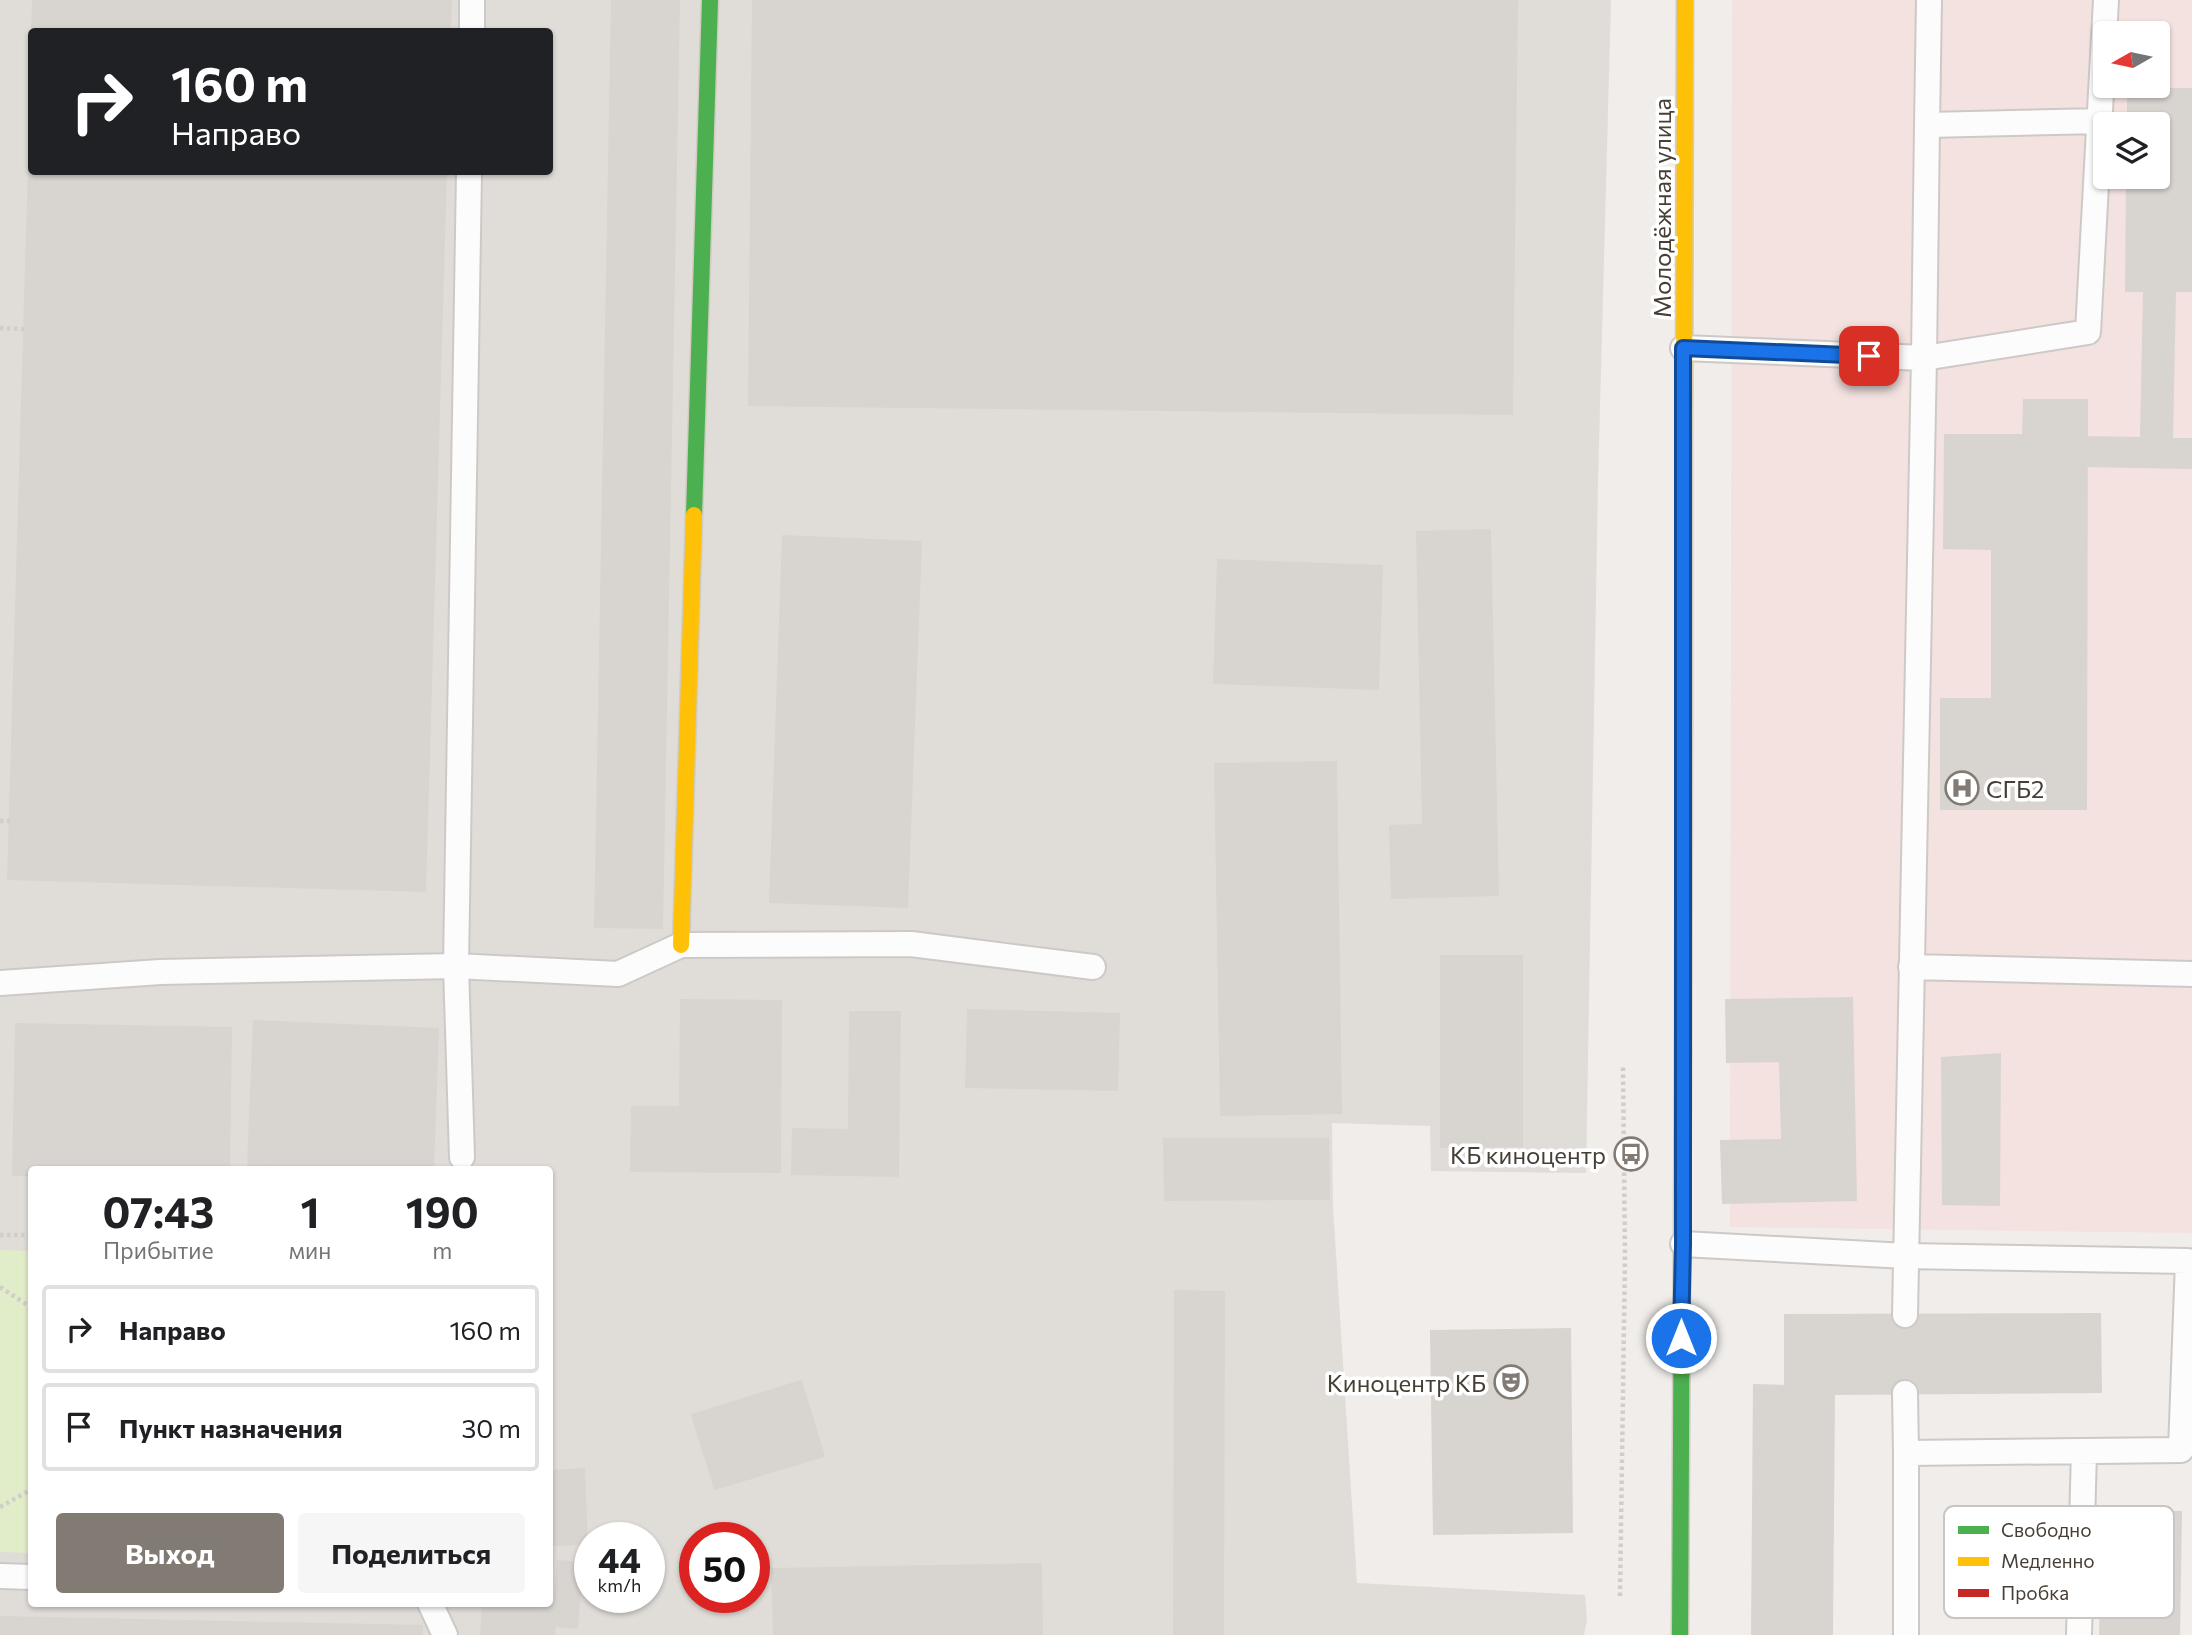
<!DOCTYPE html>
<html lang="ru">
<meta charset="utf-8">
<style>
:root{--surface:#fff;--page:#f6f6f6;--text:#202124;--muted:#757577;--line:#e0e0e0;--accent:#827b74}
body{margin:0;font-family:Commissioner,sans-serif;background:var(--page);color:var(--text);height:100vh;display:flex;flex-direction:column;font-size:26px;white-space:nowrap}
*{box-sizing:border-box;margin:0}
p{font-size:23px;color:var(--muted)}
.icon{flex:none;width:38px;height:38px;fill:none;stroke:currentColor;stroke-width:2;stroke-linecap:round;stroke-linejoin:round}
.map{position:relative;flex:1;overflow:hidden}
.sheet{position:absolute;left:28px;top:1166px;width:525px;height:441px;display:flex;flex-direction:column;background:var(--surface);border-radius:7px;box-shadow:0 2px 5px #0004}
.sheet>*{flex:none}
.guide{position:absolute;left:28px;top:28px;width:525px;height:147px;border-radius:7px;box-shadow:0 2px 5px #0004;background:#202124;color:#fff;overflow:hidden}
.needle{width:46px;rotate:261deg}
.controls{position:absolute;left:2093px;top:21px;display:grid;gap:14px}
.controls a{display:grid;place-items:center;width:77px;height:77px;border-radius:7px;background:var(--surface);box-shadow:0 2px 5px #0004;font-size:35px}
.speed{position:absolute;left:574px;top:1522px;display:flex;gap:14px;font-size:35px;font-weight:700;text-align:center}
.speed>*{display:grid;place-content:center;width:91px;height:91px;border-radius:50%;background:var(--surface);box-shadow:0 2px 5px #0004;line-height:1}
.speed small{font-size:18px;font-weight:400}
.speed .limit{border:10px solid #d22;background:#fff;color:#111}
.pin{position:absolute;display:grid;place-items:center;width:60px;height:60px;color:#fff;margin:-30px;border-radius:14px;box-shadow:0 4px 10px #0006}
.me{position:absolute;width:77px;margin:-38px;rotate:0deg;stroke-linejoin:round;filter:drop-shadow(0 0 5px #0008)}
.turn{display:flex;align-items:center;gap:24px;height:147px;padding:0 28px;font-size:32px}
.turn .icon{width:91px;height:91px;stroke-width:2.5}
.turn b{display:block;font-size:49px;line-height:60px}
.eta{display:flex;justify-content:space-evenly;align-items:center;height:119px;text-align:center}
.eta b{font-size:42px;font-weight:700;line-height:49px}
.button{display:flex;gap:14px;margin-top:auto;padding:14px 28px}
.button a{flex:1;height:80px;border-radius:7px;background:var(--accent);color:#fff;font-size:28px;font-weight:700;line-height:80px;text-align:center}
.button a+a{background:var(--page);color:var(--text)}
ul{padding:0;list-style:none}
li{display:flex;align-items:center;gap:21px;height:88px;margin:0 14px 10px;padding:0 14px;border:4px solid var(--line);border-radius:7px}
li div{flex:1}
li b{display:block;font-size:26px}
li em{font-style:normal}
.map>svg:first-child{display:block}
</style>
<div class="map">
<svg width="2192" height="1635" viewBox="0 0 2192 1635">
<rect width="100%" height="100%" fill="#f0edea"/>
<path fill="#e0dcd8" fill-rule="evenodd" d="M0,0H1611L1598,481L1586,1173L1431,1171L1430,1126L1332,1123L1333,1207L1357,1583L1585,1595L1587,1620L1584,1635H0ZM32,32H550V172H32ZM32,1169H550V1603H32ZM590,1538H649V1598H590ZM695,1538H754V1598H695Z"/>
<path fill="#f3e2e0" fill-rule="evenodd" d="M1732,0H2192V1233L1730,1227ZM2105,33H2158V86H2105ZM2105,124H2158V177H2105Z"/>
<path fill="#e1ecc8" d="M0,1250L31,1251V1553L0,1552Z"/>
<path fill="#d8d4d0" stroke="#d9d4cf" stroke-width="2" d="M33,0H451L450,32H32Z
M612,0H679L662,928L595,927Z
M753,0H1517L1512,414L749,405Z
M32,62V172H446L425,891L8,879Z
M2128,89H2192V291H2126L2127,177H2158V124H2128Z
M2144,291H2175L2172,439H2192V468L2086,466L2087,437L2141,438Z
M2024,400H2087L2086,809H1941V699H1992V549L1944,548L1945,435H2023Z
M1490,530L1498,895L1392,898L1390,826L1423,825L1417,532Z
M783,536L921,542L907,907L770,902Z
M1218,560L1382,566L1378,689L1214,683Z
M1336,762L1341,1113L1221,1115L1215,764Z
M1441,956H1522V1146L1441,1147Z
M1852,998L1856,1200L1723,1203L1721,1141L1782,1140L1780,1061L1727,1062L1726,1000Z
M681,1000L781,1001L780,1172L631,1171L632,1107H680Z
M968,1010L1119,1014L1117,1090L966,1087Z
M850,1012H900L898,1176L792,1174L793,1129L849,1130Z
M254,1021L438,1029L433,1169H322L248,1166Z
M16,1024L231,1028L229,1169H32V1175H13Z
M2000,1054L1999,1205L1943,1204L1942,1058Z
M1164,1139H1328L1329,1199L1165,1200Z
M1175,1291L1224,1292L1223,1635H1174Z
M2100,1314L2101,1392L1834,1394L1832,1635H1752L1754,1385L1785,1386V1315Z
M1570,1329L1572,1532L1434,1534L1431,1331Z
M801,1381L824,1456L715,1489L692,1415Z
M584,1469L587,1544L550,1545V1471Z
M2103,1511L2181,1512L2179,1635H2100Z
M558,1561L582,1563L577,1628L555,1626L554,1635H481L483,1603L554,1605Z
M1041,1564L1042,1635H774L772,1569Z
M0,1617L422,1626V1635H0Z"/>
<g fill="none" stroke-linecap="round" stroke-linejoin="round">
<defs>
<path id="lane" d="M1929,0L1927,125L2101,121
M472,32V0
M1683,348L1924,358L1927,125
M1911,967L2192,974
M0,983L160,972L456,966L618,974L681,945L911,944L1093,967
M462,1157L456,966L469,172
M1683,1244L1906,1256L2188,1261L2181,1450L1906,1453V1635
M1905,1315L1924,358L2088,332L2106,0
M1905,1393L1906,1453
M0,1576L32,1577
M430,1603L445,1635
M2079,1635L2084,1451"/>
<path id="fast" d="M694,515L710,0
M1684,721V437
M1680,1635L1683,1055"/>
<path id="slow" d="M1684,437L1685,0
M681,945L694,515"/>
<path id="jam" d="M1683,1055L1684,721"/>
</defs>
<use href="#lane" stroke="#cdc9c6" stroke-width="28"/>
<use href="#fast" stroke="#d1cbc1" stroke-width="19"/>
<use href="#slow" stroke="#d1cbc1" stroke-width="19"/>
<use href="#jam" stroke="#d1cbc1" stroke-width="19"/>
<path stroke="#d1ceca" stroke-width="4.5" stroke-dasharray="3.5 3.5" stroke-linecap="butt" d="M0,328L24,329
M0,821H10
M0,1235H32
M0,1287L32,1308
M0,1507L32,1489
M1620,1596L1625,1257L1623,1065"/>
<use href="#lane" stroke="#fdfcfc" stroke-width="24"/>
<use href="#fast" stroke="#4caf50" stroke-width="16"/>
<use href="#slow" stroke="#ffc107" stroke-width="16"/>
<use href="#jam" stroke="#c62828" stroke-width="16"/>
</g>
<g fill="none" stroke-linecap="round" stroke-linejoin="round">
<defs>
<path id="route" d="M1681,1338L1683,1244V348L1869,356"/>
</defs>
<use href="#route" stroke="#114b97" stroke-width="18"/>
<use href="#route" stroke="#1a73e8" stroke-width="12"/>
</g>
<defs>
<symbol id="hospital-ring" viewBox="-11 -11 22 22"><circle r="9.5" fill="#fff" stroke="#827b74" stroke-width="1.5"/><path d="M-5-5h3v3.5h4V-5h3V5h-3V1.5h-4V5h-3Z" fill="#827b74"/></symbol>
<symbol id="bus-ring" viewBox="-11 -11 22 22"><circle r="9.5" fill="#fff" stroke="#827b74" stroke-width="1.5"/><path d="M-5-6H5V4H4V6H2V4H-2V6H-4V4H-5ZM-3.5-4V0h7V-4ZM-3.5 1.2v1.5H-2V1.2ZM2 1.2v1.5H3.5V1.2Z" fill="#827b74"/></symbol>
<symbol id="theatre-ring" viewBox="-11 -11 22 22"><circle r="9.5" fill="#fff" stroke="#827b74" stroke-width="1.5"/><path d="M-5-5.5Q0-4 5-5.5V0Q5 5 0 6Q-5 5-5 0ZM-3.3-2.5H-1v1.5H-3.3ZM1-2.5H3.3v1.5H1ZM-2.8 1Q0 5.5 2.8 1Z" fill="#827b74"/></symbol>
</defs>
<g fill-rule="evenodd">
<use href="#hospital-ring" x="1943" y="769" width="38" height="38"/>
<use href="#bus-ring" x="1612" y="1135" width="38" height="38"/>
<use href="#theatre-ring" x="1492" y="1363" width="38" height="38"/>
</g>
<g text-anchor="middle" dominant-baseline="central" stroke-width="7" stroke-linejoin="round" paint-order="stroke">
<g font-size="24" fill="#473e35" stroke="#fff">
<text transform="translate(1661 208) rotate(-90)">Молодёжная улица</text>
</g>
<g font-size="24" fill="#473e35" stroke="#fff" text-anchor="end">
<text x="1986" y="788" text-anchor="start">СГБ2</text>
<text x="1606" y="1154">КБ киноцентр</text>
<text x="1486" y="1382">Киноцентр КБ</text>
</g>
</g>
<rect x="1944" y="1506" width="230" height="112" rx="10" fill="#fff" stroke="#c8c5c2" stroke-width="2"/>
<rect x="1958" y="1526" width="31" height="8" fill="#4caf50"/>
<rect x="1958" y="1557" width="31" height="9" fill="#ffc107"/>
<rect x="1958" y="1589" width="31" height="8" fill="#c62828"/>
<g font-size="19" fill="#473e35">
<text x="2001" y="1537">Свободно</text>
<text x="2001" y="1568">Медленно</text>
<text x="2001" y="1600">Пробка</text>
</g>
</svg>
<div class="controls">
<a><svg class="needle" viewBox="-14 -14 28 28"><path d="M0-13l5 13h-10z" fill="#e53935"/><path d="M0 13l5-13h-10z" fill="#757577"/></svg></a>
<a><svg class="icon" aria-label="layers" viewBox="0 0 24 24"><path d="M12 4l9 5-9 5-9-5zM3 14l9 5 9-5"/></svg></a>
</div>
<div class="speed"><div>44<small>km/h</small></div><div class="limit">50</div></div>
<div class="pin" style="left:1869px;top:356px;background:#d93025"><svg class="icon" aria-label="arrive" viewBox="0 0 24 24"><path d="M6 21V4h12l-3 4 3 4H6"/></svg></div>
<svg class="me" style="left:1681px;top:1338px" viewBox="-20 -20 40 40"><circle r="17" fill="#1a73e8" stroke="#fff" stroke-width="3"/><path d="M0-11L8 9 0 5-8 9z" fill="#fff"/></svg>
<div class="guide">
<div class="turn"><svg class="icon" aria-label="right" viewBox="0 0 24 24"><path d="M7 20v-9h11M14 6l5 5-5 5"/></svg><div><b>160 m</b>Направо</div></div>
</div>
<section class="sheet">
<div class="eta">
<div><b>07:43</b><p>Прибытие</p></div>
<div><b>1</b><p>мин</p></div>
<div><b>190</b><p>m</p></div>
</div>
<ul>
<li><svg class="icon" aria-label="right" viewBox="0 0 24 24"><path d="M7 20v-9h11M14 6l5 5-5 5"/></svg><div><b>Направо</b></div><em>160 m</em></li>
<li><svg class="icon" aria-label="arrive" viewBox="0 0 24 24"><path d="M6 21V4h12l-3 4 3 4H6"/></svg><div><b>Пункт назначения</b></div><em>30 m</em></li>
</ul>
<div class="button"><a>Выход</a><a>Поделиться</a></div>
</section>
</div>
